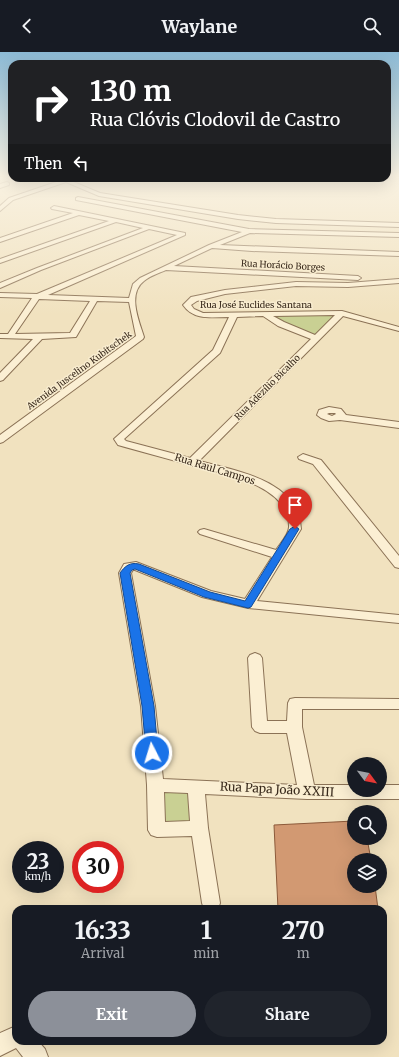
<!DOCTYPE html>
<meta charset="utf-8">
<style>
:root{--surface:#171b24;--page:#20242c;--text:#f1f3f6;--muted:#9ea1a6;--accent:#8c9099}
body{margin:0;font-family:Merriweather,serif;background:var(--page);color:var(--text);height:100vh;display:flex;flex-direction:column;font-size:15px;white-space:nowrap}
*{box-sizing:border-box;margin:0}
p{font-size:13px;color:var(--muted)}
.icon{flex:none;width:22px;height:22px;fill:none;stroke:currentColor;stroke-width:2;stroke-linecap:round;stroke-linejoin:round}
.map{position:relative;flex:1;overflow:hidden}
.sheet{position:absolute;left:12px;top:853px;width:375px;height:140px;display:flex;flex-direction:column;background:var(--surface);border-radius:12px;box-shadow:0 4px 16px #0002}
.sheet>*{flex:none}
.top-card{position:absolute;left:8px;top:8px;width:383px;height:122px;border-radius:12px;box-shadow:0 4px 16px #0002;background:#202124;color:#fff;overflow:hidden}
.needle{width:26px;rotate:122deg}
.controls{position:absolute;left:347px;top:705px;display:grid;gap:8px}
.controls a{display:grid;place-items:center;width:40px;height:40px;border-radius:50%;background:var(--surface);box-shadow:0 4px 16px #0002;font-size:20px}
.speed{position:absolute;left:12px;top:789px;display:flex;gap:8px;font-size:20px;font-weight:700;text-align:center}
.speed>*{display:grid;place-content:center;width:52px;height:52px;border-radius:50%;background:var(--surface);box-shadow:0 4px 16px #0002;line-height:1}
.speed small{font-size:10px;font-weight:400}
.speed .limit{border:6px solid #d22;background:#fff;color:#111}
.pin{position:absolute;display:grid;place-items:center;width:34px;height:34px;color:#fff;margin:-41px -17px;border-radius:50% 50% 50% 0;rotate:-45deg;box-shadow:0 0 4px #0007}
.pin .icon{rotate:45deg}
.me{position:absolute;width:44px;margin:-22px;rotate:355deg;stroke-linejoin:round;filter:drop-shadow(0 0 3px #0008)}
.turn{display:flex;align-items:center;gap:14px;height:84px;padding:0 16px;font-size:18px}
.turn .icon{width:52px;height:52px;stroke-width:2.5}
.turn b{display:block;font-size:28px;line-height:34px}
.then{display:flex;align-items:center;height:38px;padding:0 16px;background:#0003;gap:8px;font-size:15px}
.eta{display:flex;justify-content:space-evenly;align-items:center;height:68px;text-align:center}
.eta b{font-size:24px;font-weight:700;line-height:28px}
.button{display:flex;gap:8px;margin-top:auto;padding:8px 16px}
.button a{flex:1;height:46px;border-radius:24px;background:var(--accent);color:#fff;font-size:16px;font-weight:700;line-height:46px;text-align:center}
.button a+a{background:var(--page);color:var(--text)}
header{display:flex;justify-content:space-between;align-items:center;height:52px;padding:0 16px;background:var(--surface);font-size:18px;font-weight:700}
.map>svg:first-child{display:block}
</style>
<header><svg class="icon" aria-label="back" viewBox="0 0 24 24"><path d="M15 5l-7 7 7 7"/></svg>Waylane<svg class="icon" aria-label="search" viewBox="0 0 24 24"><circle cx="10" cy="10" r="6"/><path d="M15 15l6 6"/></svg></header>
<div class="map">
<svg width="399" height="1005" viewBox="0 0 399 1005">
<rect width="100%" height="100%" fill="#f1e2bf"/>
<path fill="#c9d093" d="M335,262L317,284L285,271L271,264Z
M159,737H195L194,773L159,774Z"/>
<path fill="#d29972" stroke="#8c5a3a" d="M354,769V786H367L371,808H354V834H375L378,857H278L274,773Z"/>
<g fill="none" stroke-linecap="round" stroke-linejoin="round">
<defs>
<path id="minor" d="M58,126H64L100,141L238,163L276,167L399,171V175L276,171L238,167L99,144L66,130L13,148L0,159V154L9,146L62,128Z
M7,130L9,131V133L0,136V132Z
M78,145L249,177L399,181V185L250,181L220,193L399,200V204L252,199L212,196L174,214L358,224L361,226L358,228L166,218C159,221 150,224 144,229C127,242 139,269 144,285L143,287L3,390L0,391V383L136,284L129,250L97,249L76,285L42,287L3,328L0,329V321L33,287L0,286V282H8L32,246L0,245V241L37,242L177,183L149,177L41,218L0,236V231L37,216L143,176L116,170L0,211V207L109,169L79,163L0,190V186L73,161L52,157L51,156L54,154L185,181V183L48,243L129,246L133,232L140,226L209,193L242,180L76,148V146ZM39,247L90,249L70,281L15,282Z
M399,227V231L348,235L296,234L225,242L197,249L191,253L194,257L203,261L342,259L399,275V279L343,264L199,409C237,419 298,428 301,477L257,549L399,563V571L248,556L202,545L135,518H133L131,521L155,654L163,727L297,733L287,681H260L255,679L252,675L248,606L250,603L255,601L260,603L262,606L267,669H287L288,651L290,647L295,646L399,647V657H302V675L314,733H354V738H380V733H399V747H307L205,742L208,776L220,851L218,857H204L202,851L192,784L157,785L151,783L148,778L147,733L141,654L119,521L124,512L136,510L211,539L245,547L272,505L200,482L198,480L200,478L204,477L276,498C280,492 289,482 289,475C290,432 220,421 190,413C166,406 142,400 118,393L114,387L213,298L229,265C212,265 194,269 183,253L191,245L225,238L296,230L348,231ZM335,263L315,283L284,270L273,264ZM263,264L278,274L311,287L190,406L126,389L124,387L220,301L237,265ZM164,740L188,741L190,769L165,770Z
M329,355L341,357L346,363L399,370V376L340,368L329,369L321,366L317,363L319,358ZM329,361H335L336,362L332,364L327,362Z
M303,402L321,408L399,504V516L395,515L313,412L299,407L298,405Z
M16,974V989H38L45,997L48,1005H23L16,996L0,1004V981Z"/>
</defs>
<use href="#minor" stroke="#8b7256" stroke-width="2"/>
<use href="#minor" fill="#fbefd3" fill-rule="evenodd"/>
</g>
<linearGradient id="sky" x2="0" y2="1"><stop stop-color="#8cbad5"/><stop offset="0.47" stop-color="#f9f2e2"/><stop offset="1" stop-color="#f9f2e2" stop-opacity="0"/></linearGradient>
<rect width="399" height="263" fill="url(#sky)"/>
<path fill="#1a73e8" stroke="#114b97" d="M295,474L299,477L251,555L248,556L204,545L135,517L132,518L130,521L154,654L158,701L157,704L152,706L148,704L146,701L142,654L120,521C125,514 130,510 139,512L210,540L245,549L290,477Z"/>
<g text-anchor="middle" dominant-baseline="central" stroke-width="3" stroke-linejoin="round" paint-order="stroke">
<g font-size="9" fill="#392a1c" stroke="#f8eccf">
<text transform="translate(283 213) rotate(3)">Rua Horácio Borges</text>
<text x="256" y="252">Rua José Euclides Santana</text>
<text transform="translate(79 318) rotate(-36)">Avenida Juscelino Kubitschek</text>
<text transform="translate(267 335) rotate(-45)">Rua Adezílio Bicalho</text>
</g>
<g font-size="10" fill="#392a1c" stroke="#f8eccf">
<text transform="translate(215 417) rotate(17)">Rua Raul Campos</text>
</g>
<g font-size="12" fill="#392a1c" stroke="#f8eccf">
<text transform="translate(277 737) rotate(3)">Rua Papa João XXIII</text>
</g>
</g>
</svg>
<div class="controls">
<a><svg class="needle" viewBox="-14 -14 28 28"><path d="M0-13l5 13h-10z" fill="#e53935"/><path d="M0 13l5-13h-10z" fill="#9ea1a6"/></svg></a>
<a><svg class="icon" aria-label="search" viewBox="0 0 24 24"><circle cx="10" cy="10" r="6"/><path d="M15 15l6 6"/></svg></a>
<a><svg class="icon" aria-label="layers" viewBox="0 0 24 24"><path d="M12 4l9 5-9 5-9-5zM3 14l9 5 9-5"/></svg></a>
</div>
<div class="speed"><div>23<small>km/h</small></div><div class="limit">30</div></div>
<div class="pin" style="left:295px;top:477px;background:#d93025"><svg class="icon" aria-label="arrive" viewBox="0 0 24 24"><path d="M6 21V4h12l-3 4 3 4H6"/></svg></div>
<svg class="me" style="left:152px;top:701px" viewBox="-20 -20 40 40"><circle r="17" fill="#1a73e8" stroke="#fff" stroke-width="3"/><path d="M0-11L8 9 0 5-8 9z" fill="#fff"/></svg>
<div class="top-card">
<div class="turn"><svg class="icon" aria-label="right" viewBox="0 0 24 24"><path d="M7 20v-9h11M14 6l5 5-5 5"/></svg><div><b>130 m</b>Rua Clóvis Clodovil de Castro</div></div>
<div class="then">Then<svg class="icon" aria-label="left" viewBox="0 0 24 24"><path d="M17 20v-9H6M10 6l-5 5 5 5"/></svg></div>
</div>
<section class="sheet">
<div class="eta">
<div><b>16:33</b><p>Arrival</p></div>
<div><b>1</b><p>min</p></div>
<div><b>270</b><p>m</p></div>
</div>
<div class="button"><a>Exit</a><a>Share</a></div>
</section>
</div>
